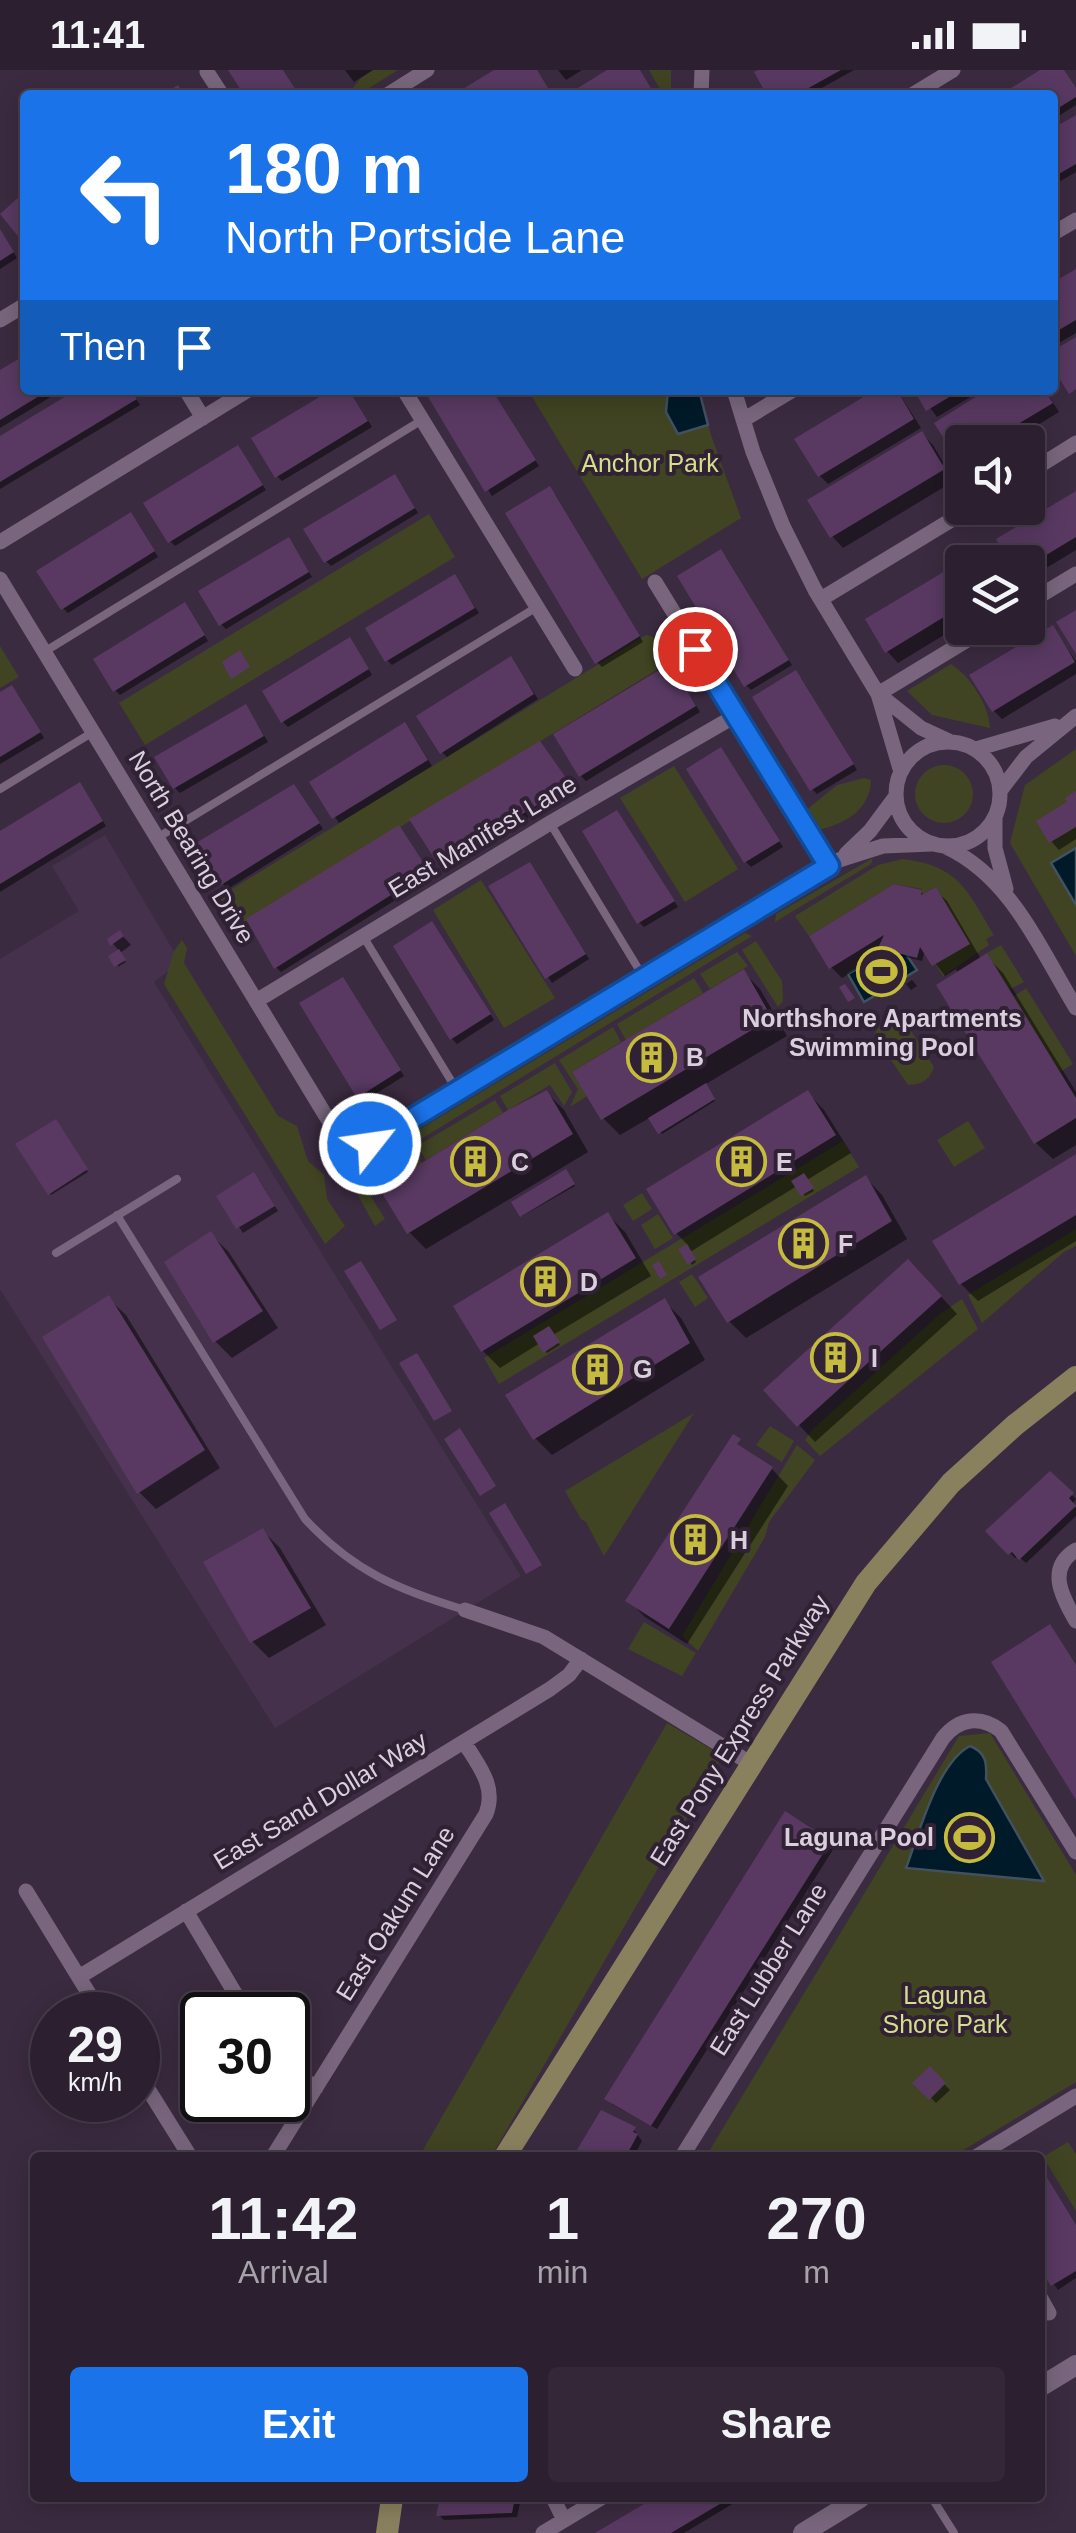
<!DOCTYPE html>
<style>
:root{--surface:#2c2030;--page:#342838;--text:#f1f3f6;--muted:#a6a3ab;--line:#483e4c;--accent:#1a73e8}
body{margin:0;font-family:Arial,sans-serif;background:var(--page);color:var(--text);height:100vh;display:flex;flex-direction:column;font-size:38px;white-space:nowrap}
*{box-sizing:border-box;margin:0}
p{font-size:32px;color:var(--muted)}
.icon{flex:none;width:55px;height:55px;fill:none;stroke:currentColor;stroke-width:2;stroke-linecap:round;stroke-linejoin:round}
.map{position:relative;flex:1;overflow:hidden}
.details{position:absolute;left:30px;top:2082px;width:1015px;height:350px;display:flex;flex-direction:column;background:var(--surface);border-radius:10px;box-shadow:0 5px 25px #0003,0 0 0 2px var(--line)}
.details>*{flex:none}
.top-card{position:absolute;left:20px;top:20px;width:1038px;height:305px;border-radius:10px;box-shadow:0 5px 25px #0003,0 0 0 2px var(--line);background:#1a73e8;color:#fff;overflow:hidden}
.tools{position:absolute;left:945px;top:355px;display:grid;gap:20px}
.tools a{display:grid;place-items:center;width:100px;height:100px;border-radius:10px;background:var(--surface);box-shadow:0 5px 25px #0003,0 0 0 2px var(--line);font-size:50px}
.speed{position:absolute;left:30px;top:1922px;display:flex;gap:20px;font-size:50px;font-weight:700;text-align:center}
.speed>*{display:grid;place-content:center;width:130px;height:130px;border-radius:50%;background:var(--surface);box-shadow:0 5px 25px #0003,0 0 0 2px var(--line);line-height:1}
.speed small{font-size:25px;font-weight:400}
.speed .limit{border:5px solid #111;border-radius:15px;background:#fff;color:#111}
.pin{position:absolute;display:grid;place-items:center;width:85px;height:85px;color:#fff;margin:-42px;border:5px solid #fff;border-radius:50%;box-shadow:0 2px 10px #0007}
.me{position:absolute;width:110px;margin:-55px;rotate:60deg;stroke-linejoin:round;filter:drop-shadow(0 0 8px #0008)}
.turn{display:flex;align-items:center;gap:35px;height:210px;padding:0 40px;font-size:45px}
.turn .icon{width:130px;height:130px;stroke-width:2.5}
.turn b{display:block;font-size:70px;line-height:85px}
.then{display:flex;align-items:center;height:95px;padding:0 40px;background:#0003;gap:20px;font-size:38px}
.eta{display:flex;justify-content:space-evenly;align-items:center;height:170px;text-align:center}
.eta b{font-size:60px;font-weight:700;line-height:70px}
.button{display:flex;gap:20px;margin-top:auto;padding:20px 40px}
.button a{flex:1;height:115px;border-radius:10px;background:var(--accent);color:#fff;font-size:40px;font-weight:700;line-height:115px;text-align:center}
.button a+a{background:var(--page);color:var(--text)}
.status{display:flex;justify-content:space-between;align-items:center;height:70px;padding:0 50px;background:var(--surface);direction:ltr}
.status svg{height:28px;fill:currentColor}
.map>svg:first-child{display:block}
</style>
<div class="status"><b>11:41</b><svg viewBox="0 0 49 12"><path d="M0 12V9h3v3zM5 12V6h3v6zM10 12V3h3v9zM15 12V0h3v12zM26 1h20v11H26zM47 4h2v5h-2z"/></svg></div>
<div class="map">
<svg width="1076" height="2463" viewBox="0 0 1076 2463">
<rect width="100%" height="100%" fill="#3b2b40"/>
<path fill="#46314c" d="M105,765L180,892L154,912L521,1506L275,1658L0,1219V889L79,841L52,796Z"/>
<path fill="#404422" d="M373,0H398L358,25H347L361,8Z
M649,0H671V25L661,21Z
M528,320H699L711,365L741,448L642,509Z
M429,444L455,487L145,675L119,633Z
M646,565L670,571L681,585L237,857L219,827Z
M0,576L19,607L0,618Z
M951,594C970,606 989,635 990,658L932,645L907,621Z
M1076,679V886L1010,773L1025,715Z
M915 724a29 29 0 1 1 58 0a29 29 0 1 1-58 0Z
M674,696L738,799L685,832L620,728Z
M864,708L871,710C870,741 844,754 818,760L805,741L837,715Z
M873,788L871,794L775,852L776,844Z
M903,789C959,796 967,820 994,865L986,869L989,875L943,906L935,894L969,873L936,817L921,825L922,819L894,814L809,866L795,846L878,795Z
M481,810L555,928L504,958L433,840Z
M745,863L752,866L369,1101L353,1106L354,1099Z
M182,870L187,878L184,893L278,1046L297,1056L308,1091L324,1105L327,1129L345,1156L325,1174L164,914L174,881Z
M756,871L782,911L783,931L778,937L742,880Z
M1001,875L1024,912L1009,920L987,883Z
M737,882L748,896L710,919L700,904Z
M694,908L703,923L626,970L617,954Z
M1026,918L1073,994L1060,1002L1013,927Z
M889,948H903L934,997C929,1011 922,1014 908,1015L874,965L882,952Z
M613,957L621,972L572,1002L587,1026L570,1037L578,1019L559,990Z
M555,993L572,1022L564,1036L566,1039L550,1015L508,1040L500,1026Z
M495,1030L503,1043L426,1090L417,1076Z
M968,1051L985,1078L954,1097L937,1070Z
M843,1071L859,1097L499,1314L484,1288Z
M414,1079L422,1093L384,1116L383,1098Z
M376,1103L377,1120L370,1125L385,1149L375,1156L350,1111Z
M642,1123L652,1139L633,1151L623,1135Z
M658,1144L673,1168L655,1179L641,1155Z
M1076,1159V1176L1064,1182L982,1253L968,1225Z
M692,1204L708,1228L695,1237L679,1212Z
M962,1229L978,1259L820,1386L805,1370L812,1360L941,1243Z
M694,1343L604,1486L586,1452L581,1449L565,1421Z
M770,1356L794,1371L782,1392L756,1375Z
M797,1375L815,1390L769,1452L765,1467L698,1581L682,1566Z
M644,1552L696,1583L682,1606L628,1579Z
M667,1653L723,1686L491,2087H419Z
M990,1663L1076,1805V2012L952,2087L705,2088L959,1666Z
M1068,2072L1076,2084V2141L1043,2087Z"/>
<path fill="#001a29" stroke="#41515f" stroke-width="2.5" d="M668,320H699L708,355L678,364L666,342Z
M1076,778V835L1051,793Z
M899,874L917,900L864,932L848,904Z
M970,1676C986,1682 987,1693 986,1709L1044,1811L906,1798C919,1764 937,1693 970,1676Z"/>
<path fill="#0007" d="M345,0H373L354,12Z
M558,0H582L566,10Z
M763,0H854L809,25H769Z
M1045,0H1063L1076,19V35L1052,50V25H1005Z
M1076,48V102L1052,116V62Z
M0,160L17,188L0,199Z
M1076,202V263L1052,277V216Z
M25,288V320H62L0,358V303Z
M81,320H131L140,335L0,419V369Z
M336,320H349L372,357L282,411L277,406Z
M427,320H491L539,396L492,426Z
M880,320H897L921,358L828,414L820,406Z
M917,320H982L937,347Z
M992,320H1045L1059,342L1010,372H962V392L938,353Z
M922,364L933,375L954,411L843,478L832,466Z
M238,378L266,420L175,476L170,471Z
M399,412L418,443L331,496L326,491Z
M555,424L643,572L602,597L597,592Z
M1076,424V480L1028,509V492H1013L999,470Z
M136,450L158,487L68,543L63,538Z
M293,475L312,507L226,559L221,554Z
M726,487L792,595L751,620L746,615Z
M962,493V554L898,593L887,581L868,550Z
M455,507L479,543L392,595L387,590Z
M190,541L208,571L120,625L115,620Z
M1052,558L1076,591V604L1002,649L994,641Z
M354,575L372,605L288,657L283,652Z
M515,594L538,629L447,687L442,682Z
M675,601L700,642L586,711L581,706Z
M801,608L857,700L817,724L812,719Z
M17,623L44,668L0,694V625Z
M250,642L268,672L180,723L175,718Z
M410,660L432,696L339,753L312,712Z
M545,680L574,720L445,797L440,792Z
M721,680L783,777L751,797L746,792Z
M84,721L106,756L0,822V764Z
M299,722L323,759L228,819L223,814Z
M1076,724V769L1059,780L1051,771Z
M622,748L678,837L644,857L639,852Z
M403,763L432,807L281,902L276,897Z
M535,801L589,889L552,913L492,817Z
M935,820L947,831L981,889L986,886L1003,903L1076,1022V1075L1053,1089L1036,1073L956,899L945,906L925,880L922,891L885,882L842,908L831,897L921,822L925,826Z
M437,859L494,950L457,974L452,969Z
M120,863L131,875L120,883L126,892L118,897L119,881L110,870Z
M743,902L760,919L787,966L704,1015L715,1031L662,1064L651,1047L620,1065L603,1048Z
M912,910L917,916L911,920L906,914Z
M347,915L404,1006L364,1031L359,1026Z
M547,1023L564,1040L588,1082L426,1179L409,1162Z
M808,1023L824,1040L851,1083L807,1110L814,1121L805,1126L797,1116L690,1182L696,1192L692,1195L682,1180L689,1176L676,1163Z
M57,1054L88,1102L51,1125L50,1123Z
M1076,1087V1171L978,1231L961,1214Z
M567,1104L575,1116L522,1146L514,1133Z
M866,1108L882,1125L907,1169L746,1268L729,1251Z
M259,1110L278,1141L243,1163L219,1127Z
M608,1145L625,1162L651,1206L553,1265L560,1275L547,1283L540,1273L500,1298L483,1281L457,1237Z
M211,1165L228,1181L278,1258L232,1288L215,1271Z
M925,1209L957,1244L815,1372L766,1320Z
M109,1229L126,1245L220,1398L156,1439L139,1422Z
M664,1231L681,1248L705,1290L552,1385L535,1368Z
M772,1399L788,1416L687,1574L645,1547L629,1531Z
M1050,1404L1076,1429L1072,1434L1076,1438V1446L1026,1493L1018,1486L1015,1488L988,1461Z
M263,1461L280,1478L326,1555L269,1588L252,1571Z
M829,1773L834,1778L657,2059L612,2034Z
M930,2000L950,2020L936,2033L916,2013Z
M634,2060L642,2071L633,2088H575Z
M1040,2097L1076,2156V2208L1058,2220L1040,2194Z
M442,2428H521L517,2447L444,2450L439,2445Z
M659,2428H730L734,2433L684,2463H600Z"/>
<path fill="#593962" d="M228,0H283L299,25H244Z
M494,0H537L548,18L537,25H453Z
M607,0H640L652,20L643,25H576L573,21Z
M758,0H841L796,25H767L754,2Z
M1040,0H1064L1076,18V27L1052,42V25H1000Z
M178,15L184,25H162Z
M1076,45V94L1052,108V59Z
M20,126L25,132V175L0,144Z
M0,159L14,182L0,191Z
M1076,199V250L1052,264V213Z
M1076,267V319L1069,324L1052,297V281Z
M25,285V320H49L0,350V300Z
M76,320H131L137,329L0,412V366Z
M331,320H349L368,351L275,408L251,368Z
M424,320H492L536,390L485,422Z
M875,320H897L914,349L818,407L794,369Z
M914,320H961L926,341Z
M987,320H1044L1053,333L988,372H962V388L958,391L934,353Z
M922,361L945,399L830,468L807,430Z
M238,375L263,415L168,473L143,433Z
M395,404L415,438L324,493L303,459Z
M550,416L640,566L595,594L505,443Z
M1076,421V467L1028,496V492H1010L996,469Z
M131,442L155,481L61,540L36,501Z
M289,467L309,502L219,556L198,521Z
M987,476L997,492H962V536L885,583L865,549Z
M721,479L789,590L744,617L677,506Z
M455,504L475,538L385,592L365,558Z
M185,532L205,565L113,622L93,589Z
M1076,540V584L1056,552Z
M1053,555L1075,592L992,642L969,605Z
M350,567L369,599L281,653L262,621Z
M240,580L250,597L231,609L222,592Z
M511,586L534,624L440,684L416,646Z
M671,593L696,636L579,707L553,664Z
M796,600L854,694L810,721L752,627Z
M12,615L41,662L0,687V622Z
M246,634L264,666L173,719L154,687Z
M405,652L428,690L332,749L309,712Z
M540,671L571,715L438,794L409,749Z
M721,677L780,771L744,793L686,699Z
M80,712L103,751L0,814V761Z
M294,714L320,753L221,815L196,773Z
M1076,721V757L1049,773L1036,751L1067,732L1065,728Z
M617,740L675,831L637,854L582,761Z
M399,755L429,801L274,899L246,849Z
M530,792L586,884L545,909L488,816Z
M894,814L922,820L921,825L936,817L970,874L932,896L920,877L917,888L878,878L884,865L829,899L809,866Z
M432,851L491,944L450,970L393,876Z
M120,860L124,866L110,876L107,869Z
M119,879L126,890L114,897L108,886Z
M987,883L1076,1028V1048L1034,1074L936,915Z
M744,899L772,948L601,1050L572,1002Z
M343,907L401,1000L357,1028L299,933Z
M845,914L855,928L848,932L839,917Z
M706,1013L715,1029L658,1064L648,1048Z
M547,1020L573,1064L407,1164L382,1123L384,1116L508,1040Z
M808,1020L836,1065L674,1165L646,1119Z
M56,1049L88,1099L48,1125L15,1074Z
M1076,1084V1145L959,1215L932,1171Z
M566,1099L575,1114L520,1147L511,1132Z
M254,1102L275,1136L236,1159L216,1126Z
M804,1103L814,1118L801,1126L791,1111Z
M866,1105L892,1151L727,1253L698,1207Z
M608,1142L636,1188L481,1282L453,1236Z
M211,1161L263,1241L213,1273L164,1192Z
M687,1174L696,1189L688,1195L678,1179Z
M908,1189L942,1226L797,1357L763,1320Z
M361,1191L397,1250L380,1260L344,1201Z
M659,1191L667,1205L660,1209L652,1195Z
M109,1225L205,1380L137,1424L42,1267Z
M665,1228L690,1273L533,1370L505,1325Z
M549,1256L560,1272L543,1283L533,1266Z
M417,1283L452,1341L434,1351L399,1293Z
M460,1358L496,1416L480,1426L444,1369Z
M733,1364L741,1369L737,1374L773,1397L669,1559L625,1531Z
M1050,1401L1074,1423L1069,1428L1076,1436L1019,1490L1012,1482L1008,1485L985,1461Z
M505,1433L542,1495L526,1504L489,1443Z
M263,1458L311,1538L250,1573L203,1492Z
M1050,1554L1076,1595V1730L991,1592Z
M785,1741L831,1771L651,2056L604,2029Z
M930,1996L946,2013L929,2030L912,2013Z
M601,2040L636,2057L633,2062L638,2064L625,2088H572Z
M1040,2096L1076,2155V2201L1051,2216L1040,2199Z
M440,2428H515L512,2443L436,2446Z
M654,2428H730L671,2463H595Z"/>
<g fill="none" stroke-linecap="round" stroke-linejoin="round">
<path stroke="#79667e" stroke-width="8" d="M44,582L422,350
M0,719L93,662
M550,753L644,908
M157,768L537,537
M363,866L458,1022
M117,1145L305,1449C354,1502 399,1520 465,1540
M56,1183L177,1109
M932,2428L954,2463"/>
<path stroke="#79667e" stroke-width="15" d="M207,2L222,25
M387,25L427,0
M701,25L702,0
M912,25L953,0
M1052,164L1076,150
M0,250L25,235
M186,320L203,348
M404,320L575,599
M734,320L753,382L783,456L815,520L878,624L901,702
M743,350L793,320
M1028,403L1076,373
M0,472L248,320
M0,509L332,1056C344,1073 360,1078 380,1070L839,790L883,776L932,774
M655,512L829,796
M821,529L971,438
M1028,533L1076,504
M878,624L987,558
M881,626L921,658L949,671
M896 724a52 52 0 1 1 104 0a52 52 0 1 1-104 0Z
M976,679L1055,656
M1000,721L1026,687L1076,646
M995,748V778L1006,819
M946,777C1011,807 1040,879 1076,938
M846,784L870,761L896,726
M256,931L550,753L735,646
M1076,1480C1046,1498 1062,1527 1076,1551
M465,1540L544,1567L750,1693
M26,1821L102,1945
M186,1841L248,1945
M79,1907L550,1619L569,1605L581,1589
M288,1998L316,2018
M138,2003L191,2088
M272,2088L486,1744C497,1716 478,1695 464,1672
M681,2088L943,1668C959,1648 981,1645 1001,1661L1076,1782
M974,2088L1076,2026
M1040,2227L1049,2243
M553,2428L564,2450
M543,2463L601,2428"/>
<path stroke="#79667e" stroke-width="20" d="M1040,2317L1076,2295
M803,2463L860,2428"/>
<path stroke="#89815e" stroke-width="22" d="M504,2088L866,1513L951,1413L1015,1355L1076,1307
M387,2463L392,2428"/>
</g>
<g fill="none" stroke-linecap="round" stroke-linejoin="round">
<defs>
<path id="route" d="M370,1074L829,796L695,579"/>
</defs>
<use href="#route" stroke="#114b97" stroke-width="25"/>
<use href="#route" stroke="#1a73e8" stroke-width="18"/>
</g>
<defs>
<symbol id="stadium-ring" viewBox="-11 -11 22 22"><circle r="9.5" fill="#312135" stroke="#c5bc3d" stroke-width="1.5"/><path d="M0-5a6.5 5 0 1 0 0 10a6.5 5 0 1 0 0-10ZM-3.5-1.8h7v3.6h-7Z" fill="#c5bc3d"/></symbol>
<symbol id="building-ring" viewBox="-11 -11 22 22"><circle r="9.5" fill="#312135" stroke="#c5bc3d" stroke-width="1.5"/><path d="M-4-6H4V6H1V3H-1V6H-4ZM-2.5-4.3h1.7v1.8h-1.7ZM.8-4.3h1.7v1.8H.8ZM-2.5-1h1.7V.8h-1.7ZM.8-1h1.7V.8H.8Z" fill="#c5bc3d"/></symbol>
</defs>
<g fill-rule="evenodd">
<use href="#stadium-ring" x="854" y="874" width="55" height="55"/>
<use href="#building-ring" x="624" y="960" width="55" height="55"/>
<use href="#building-ring" x="448" y="1064" width="55" height="55"/>
<use href="#building-ring" x="714" y="1064" width="55" height="55"/>
<use href="#building-ring" x="776" y="1146" width="55" height="55"/>
<use href="#building-ring" x="518" y="1184" width="55" height="55"/>
<use href="#building-ring" x="808" y="1260" width="55" height="55"/>
<use href="#building-ring" x="570" y="1272" width="55" height="55"/>
<use href="#building-ring" x="668" y="1442" width="55" height="55"/>
<use href="#stadium-ring" x="942" y="1740" width="55" height="55"/>
</g>
<g text-anchor="middle" dominant-baseline="central" stroke-width="8" stroke-linejoin="round" paint-order="stroke">
<g font-size="25" fill="#d4de8b" stroke="#312135">
<text x="650" y="393">Anchor Park</text>
<text x="945" y="1925">Laguna<tspan x="945" dy="29">Shore Park</tspan></text>
</g>
<g font-size="25" fill="#dad0dd" stroke="#312135">
<text transform="translate(482 766) rotate(-31)">East Manifest Lane</text>
<text transform="translate(192 777) rotate(59)">North Bearing Drive</text>
<text transform="translate(739 1660) rotate(-58)">East Pony Express Parkway</text>
<text transform="translate(320 1730) rotate(-31)">East Sand Dollar Way</text>
<text transform="translate(395 1843) rotate(-58)">East Oakum Lane</text>
<text transform="translate(768 1899) rotate(-58)">East Lubber Lane</text>
</g>
<g font-size="25" font-weight="bold" fill="#dad0dd" stroke="#312135" text-anchor="start">
<text x="882" y="948" text-anchor="middle">Northshore Apartments<tspan x="882" dy="29">Swimming Pool</tspan></text>
<text x="686" y="987">B</text>
<text x="511" y="1092">C</text>
<text x="776" y="1092">E</text>
<text x="838" y="1174">F</text>
<text x="580" y="1212">D</text>
<text x="871" y="1288">I</text>
<text x="633" y="1299">G</text>
<text x="730" y="1470">H</text>
<text x="934" y="1767" text-anchor="end">Laguna Pool</text>
</g>
</g>
</svg>
<div class="tools">
<a><svg class="icon" aria-label="sound" viewBox="0 0 24 24"><path d="M4 9h4l5-4v14l-5-4H4zM17 9q2 3 0 6"/></svg></a>
<a><svg class="icon" aria-label="layers" viewBox="0 0 24 24"><path d="M12 4l9 5-9 5-9-5zM3 14l9 5 9-5"/></svg></a>
</div>
<div class="speed"><div>29<small>km/h</small></div><div class="limit">30</div></div>
<div class="pin" style="left:695px;top:579px;background:#d93025"><svg class="icon" aria-label="arrive" viewBox="0 0 24 24"><path d="M6 21V4h12l-3 4 3 4H6"/></svg></div>
<svg class="me" style="left:370px;top:1074px" viewBox="-20 -20 40 40"><circle r="17" fill="#1a73e8" stroke="#fff" stroke-width="3"/><path d="M0-11L8 9 0 5-8 9z" fill="#fff"/></svg>
<div class="top-card">
<div class="turn"><svg class="icon" aria-label="left" viewBox="0 0 24 24"><path d="M17 20v-9H6M10 6l-5 5 5 5"/></svg><div><b>180 m</b>North Portside Lane</div></div>
<div class="then">Then<svg class="icon" aria-label="arrive" viewBox="0 0 24 24"><path d="M6 21V4h12l-3 4 3 4H6"/></svg></div>
</div>
<section class="details">
<div class="eta">
<div><b>11:42</b><p>Arrival</p></div>
<div><b>1</b><p>min</p></div>
<div><b>270</b><p>m</p></div>
</div>
<div class="button"><a>Exit</a><a>Share</a></div>
</section>
</div>
